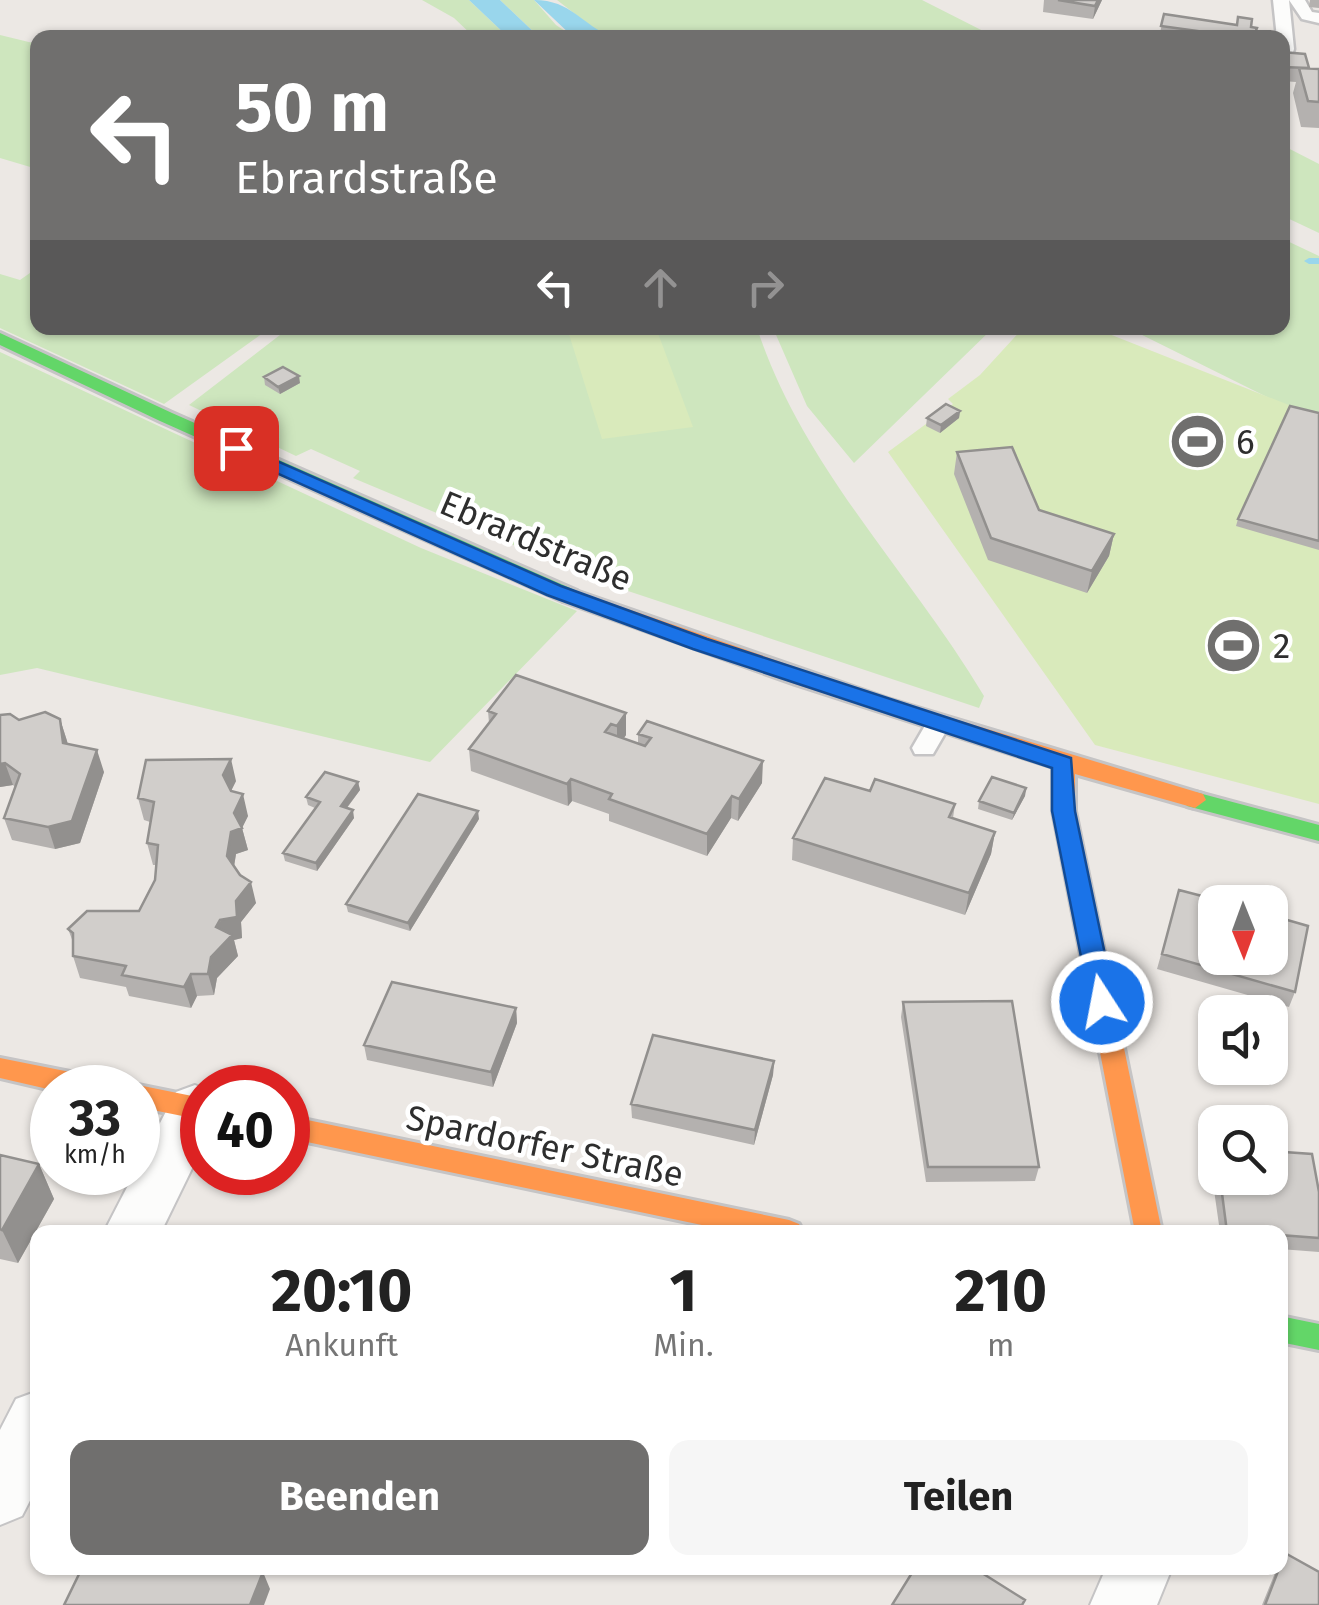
<!DOCTYPE html>
<html lang="de">
<meta charset="utf-8">
<style>
:root{--surface:#fff;--page:#f6f6f6;--text:#222;--muted:#767676;--accent:#706f6e}
body{margin:0;font-family:"Fira Sans",sans-serif;background:var(--page);color:var(--text);height:100vh;display:flex;flex-direction:column;font-size:38px;white-space:nowrap}
*{box-sizing:border-box;margin:0}
p{font-size:32px;color:var(--muted)}
.icon{flex:none;width:55px;height:55px;fill:none;stroke:currentColor;stroke-width:2;stroke-linecap:round;stroke-linejoin:round}
.map{position:relative;flex:1;overflow:hidden}
.details{position:absolute;left:30px;top:1225px;width:1258px;height:350px;display:flex;flex-direction:column;background:var(--surface);border-radius:20px;box-shadow:0 2px 8px #0004}
.details>*{flex:none}
.banner{position:absolute;left:30px;top:30px;width:1260px;height:305px;border-radius:20px;box-shadow:0 2px 8px #0004;background:#706f6e;color:#fff;overflow:hidden}
.needle{width:65px;rotate:179deg}
.tools{position:absolute;left:1198px;top:885px;display:grid;gap:20px}
.tools a{display:grid;place-items:center;width:90px;height:90px;border-radius:20px;background:var(--surface);box-shadow:0 2px 8px #0004;font-size:50px}
.speed{position:absolute;left:30px;top:1065px;display:flex;gap:20px;font-size:50px;font-weight:700;text-align:center}
.speed>*{display:grid;place-content:center;width:130px;height:130px;border-radius:50%;background:var(--surface);box-shadow:0 2px 8px #0004;line-height:1}
.speed small{font-size:25px;font-weight:400}
.speed .limit{border:15px solid #d22;background:#fff;color:#111}
.pin{position:absolute;display:grid;place-items:center;width:85px;height:85px;color:#fff;margin:-42px;border-radius:20px;box-shadow:0 5px 15px #0006}
.me{position:absolute;width:110px;margin:-55px;rotate:349deg;stroke-linejoin:round;filter:drop-shadow(0 0 8px #0008)}
.turn{display:flex;align-items:center;gap:35px;height:210px;padding:0 40px;font-size:45px}
.turn .icon{width:130px;height:130px;stroke-width:2.5}
.turn b{display:block;font-size:70px;line-height:85px}
.lanes{display:flex;align-items:center;height:95px;padding:0 40px;background:#0003;justify-content:center;gap:50px;direction:ltr}
.lanes .off{opacity:.35}
.eta{display:flex;justify-content:space-evenly;align-items:center;height:170px;text-align:center}
.eta b{font-size:60px;font-weight:700;line-height:70px}
.action{display:flex;gap:20px;margin-top:auto;padding:20px 40px}
.action a{flex:1;height:115px;border-radius:20px;background:var(--accent);color:#fff;font-size:40px;font-weight:700;line-height:115px;text-align:center}
.action a+a{background:var(--page);color:var(--text)}
.map>svg:first-child{display:block}
</style>
<div class="map">
<svg width="1319" height="1605" viewBox="0 0 1319 1605">
<rect width="100%" height="100%" fill="#ece8e4"/>
<path fill="#cee6be" d="M422,0H469L508,37H474L454,18Z
M500,0H534L556,25L574,37H539Z
M557,0H922L995,37H613L597,31Z
M0,35L37,44V169L0,158Z
M1282,145L1319,164V233L1283,216Z
M1283,239L1319,256V417L1295,411L1128,328H1282Z
M37,268L38,328H270L164,404L0,328V274L20,280Z
M289,328H757C803,468 910,572 984,696L979,708L604,583L353,478L360,471L311,449L296,456L189,405Z
M773,328H993L854,463L807,406Z
M0,352L421,548L577,611L430,762L37,668L0,675Z"/>
<path fill="#d9eabb" d="M567,328H656L693,427L602,439Z
M1023,328H1094L1319,417V804L1095,745L888,452L953,404L948,399L980,375Z"/>
<path fill="#99d6ec" d="M469,0H500L539,37H508Z
M534,0C572,0 581,25 613,37H573Z"/>
<g fill="none" stroke-linecap="round" stroke-linejoin="round">
<path fill="#99d6ec" fill-rule="evenodd" d="M1319,258V264H1309L1304,261L1309,258Z"/>
<defs>
<path id="lane" d="M1273,0H1289L1294,49L1290,62L1282,67V38H1277Z
M1289,0H1305L1312,12L1319,13V23L1302,19Z
M939,715L951,723L933,754H915L912,748L930,717Z"/>
<path id="street" d="M195,1085L202,1088V1148L161,1232H104L176,1092Z
M38,1391V1485L22,1516L0,1525V1430L16,1399Z
M1106,1568H1172L1157,1605H1090Z"/>
<path id="fast" d="M0,333L172,413L577,591L580,596L577,601H563L160,421L0,345Z
M1195,792L1319,825V841L1187,806L1184,800Z
M1280,1316L1319,1324V1350L1280,1342Z"/>
<path id="slow" d="M570,589L888,699L1203,794L1206,800L1195,808L1075,774V811L1162,1232H1135L1053,811V767L795,684L563,601L560,596Z
M0,1058L95,1077L104,1080L108,1088L52,1090L0,1078Z
M138,1085L202,1098V1120L138,1107V1088H132Z
M288,1116L789,1220L799,1224L803,1232H735L288,1138Z"/>
</defs>
<use href="#lane" stroke="#c5c4c5" stroke-width="5"/>
<use href="#street" stroke="#c5c4c5" stroke-width="4"/>
<use href="#fast" stroke="#c5c4c5" stroke-width="6"/>
<use href="#slow" stroke="#c5c4c5" stroke-width="6"/>
<use href="#lane" fill="#fcfcfb" fill-rule="evenodd"/>
<use href="#street" fill="#fcfcfb" fill-rule="evenodd"/>
<use href="#fast" fill="#63d668" fill-rule="evenodd"/>
<use href="#slow" fill="#ff974d" fill-rule="evenodd"/>
</g>
<path fill="#b4b1af" d="M1044,0H1102L1093,19L1043,12Z
M1310,0H1319V8L1309,7Z
M1164,14L1251,27L1257,28L1255,38H1159Z
M1282,52L1309,68L1319,69V128L1301,127L1293,93L1296,82L1282,81Z
M264,377L300,383L280,394L265,385Z
M960,411L959,418L940,433L926,426L927,418Z
M1319,413V550L1236,526L1238,519Z
M957,452L1039,510L1114,534L1109,556L1087,593L988,560L954,474Z
M488,711L626,713V735L624,738L638,743V734L647,721L762,783L738,821L731,818L707,856L609,821V814L572,801L568,806L471,771L469,749L489,723Z
M0,715L19,720L60,719L68,744L104,772L80,843L55,849L12,840L4,818L15,787L13,785L0,787Z
M236,781L231,791L248,816L242,828L248,850L236,854L234,867L256,903L241,922L242,938L234,940L238,956L217,978L214,995L197,996L191,1008L129,996L126,987L80,978L73,956V942L68,929L139,911L155,880L156,865H153L147,843L150,822L144,820L138,798Z
M358,782L360,790L347,808L354,818L317,871L285,861L283,853L315,808L308,805L306,797Z
M1026,788L1025,796L1012,820L978,809L979,801Z
M870,791L955,804L953,818L995,832L991,854L965,915L792,860L793,838Z
M479,819L410,931L348,912L346,904Z
M1179,890L1295,992L1289,1007L1157,969Z
M903,1002L1039,1167L1035,1181L926,1182L901,1017Z
M516,1008L517,1023L493,1087L367,1060L364,1045Z
M774,1061L773,1075L754,1145L632,1118L631,1104Z
M1215,1150V1178H1270L1319,1192V1252L1280,1249V1232H1220L1210,1162Z
M0,1155L39,1164L54,1199L18,1263L0,1259Z
M1285,1553L1319,1605H1262L1277,1568H1280V1562Z"/>
<path fill="#92908e" d="M1098,0H1102L1093,19L1095,6Z
M299,376L300,383L280,394L278,387Z
M960,411L959,418L940,433L941,425Z
M1114,534L1109,556L1087,593L1092,571Z
M626,713V735L617,748V726Z
M60,719L67,741L70,765L63,743Z
M97,750L104,772L80,843L55,849L48,827Z
M231,759L236,781L228,797L223,775Z
M763,761L762,783L738,821L739,799Z
M5,763L13,785L0,787V764Z
M571,779L572,801L568,806L567,784Z
M358,782L360,790L342,814L341,806Z
M1026,788L1025,796L1012,820L1014,813Z
M243,794L248,816L242,828L248,850L236,854L232,878L227,856L234,813Z
M732,796L731,818L707,856V834Z
M353,810L354,818L317,871L316,863Z
M478,811L479,819L410,931L408,923Z
M995,832L991,854L965,915L969,893Z
M251,882L256,903L241,922L242,938L234,940L238,956L217,978L214,995L208,974L216,927Z
M191,974L197,996L191,1008L184,987Z
M516,1008L517,1023L493,1087L491,1072Z
M774,1061L773,1075L754,1145L755,1130Z
M39,1164L54,1199L18,1263L2,1230Z
M263,1572L270,1589L264,1605H250Z"/>
<path fill="#d1cecb" stroke="#92908e" stroke-width="2.5" d="M1058,0H1098L1095,6Z
M1164,14L1237,25L1238,17L1252,19L1251,27L1257,28L1253,38L1204,36L1205,32L1161,26Z
M1282,52L1305,54L1309,68L1282,67Z
M1299,68L1319,69V102L1308,101Z
M283,367L299,376L278,387L264,377Z
M946,404L960,411L941,425L927,418Z
M1290,406L1319,413V541L1238,519Z
M1012,447L1039,510L1114,534L1092,571L991,538L957,452Z
M516,675L626,713L617,726L611,724L605,732L645,746L651,738L638,734L647,721L763,761L739,799L732,796L707,834L609,799L612,794L571,779L567,784L469,749L496,714L488,711Z
M45,712L60,719L63,743L97,750L72,821L48,827L4,818L20,774L5,763L0,764V715L10,714L19,720Z
M231,759L223,775L231,791L243,794L234,813L242,828L231,832L227,856L240,875L251,882L236,901L237,917L220,920L216,927L232,935L211,957L208,974H191L184,987L122,975L126,966L73,956V933L68,929L87,911H139L155,880L158,845L147,843L154,802L138,798L146,760Z
M325,772L358,782L341,806L353,810L316,863L283,853L320,802L306,797Z
M992,777L1026,788L1014,813L979,801Z
M825,778L870,791L875,779L955,804L949,817L995,832L969,893L793,838Z
M418,794L478,811L408,923L346,904Z
M1179,890L1225,902H1215V958H1270V915L1308,926L1295,992L1162,954Z
M392,982L516,1008L491,1072L364,1045Z
M1012,1001L1039,1167H928L903,1002Z
M653,1035L774,1061L755,1130L631,1104Z
M1270,1151L1312,1154L1319,1192V1238L1280,1235V1232H1227L1220,1178H1270Z
M0,1155L39,1164L2,1230L0,1229Z
M1285,1553L1319,1572V1605H1265Z
M82,1568H246L263,1572L250,1605H64Z
M915,1568H974L1025,1600L1022,1605H892Z"/>
<path fill="#1a73e8" stroke="#114b97" stroke-width="2.5" d="M236,443L561,586L707,639L1071,758L1075,811L1115,1002L1111,1010H1094L1090,1002L1052,811V768L693,649L547,595L230,452V444Z"/>
<defs>
<symbol id="stadium-disc" viewBox="-11 -11 22 22"><circle r="9.5" fill="#706f6e" stroke="#fff"/><path d="M0-5a6.5 5 0 1 0 0 10a6.5 5 0 1 0 0-10ZM-3.5-1.8h7v3.6h-7Z" fill="#fff"/></symbol>
</defs>
<g fill-rule="evenodd">
<use href="#stadium-disc" x="1166" y="410" width="63" height="63"/>
<use href="#stadium-disc" x="1202" y="614" width="63" height="63"/>
</g>
<g text-anchor="middle" dominant-baseline="central" stroke-width="9" stroke-linejoin="round" paint-order="stroke">
<g font-size="35" fill="#2e2e2e" stroke="#fff" text-anchor="start">
<text x="1236" y="442">6</text>
<text x="1273" y="646">2</text>
</g>
<g font-size="35" fill="#2e2e2e" stroke="#fff">
<text transform="translate(536 541) rotate(23)">Ebrardstraße</text>
<text transform="translate(545 1146) rotate(12)">Spardorfer Straße</text>
</g>
</g>
</svg>
<div class="tools">
<a><svg class="needle" viewBox="-14 -14 28 28"><path d="M0-13l5 13h-10z" fill="#e53935"/><path d="M0 13l5-13h-10z" fill="#767676"/></svg></a>
<a><svg class="icon" aria-label="sound" viewBox="0 0 24 24"><path d="M4 9h4l5-4v14l-5-4H4zM17 9q2 3 0 6"/></svg></a>
<a><svg class="icon" aria-label="search" viewBox="0 0 24 24"><circle cx="10" cy="10" r="6"/><path d="M15 15l6 6"/></svg></a>
</div>
<div class="speed"><div>33<small>km/h</small></div><div class="limit">40</div></div>
<div class="pin" style="left:236px;top:448px;background:#d93025"><svg class="icon" aria-label="arrive" viewBox="0 0 24 24"><path d="M6 21V4h12l-3 4 3 4H6"/></svg></div>
<svg class="me" style="left:1102px;top:1002px" viewBox="-20 -20 40 40"><circle r="17" fill="#1a73e8" stroke="#fff" stroke-width="3"/><path d="M0-11L8 9 0 5-8 9z" fill="#fff"/></svg>
<div class="banner">
<div class="turn"><svg class="icon" aria-label="left" viewBox="0 0 24 24"><path d="M17 20v-9H6M10 6l-5 5 5 5"/></svg><div><b>50 m</b>Ebrardstraße</div></div>
<div class="lanes"><svg class="icon" aria-label="left" viewBox="0 0 24 24"><path d="M17 20v-9H6M10 6l-5 5 5 5"/></svg><svg class="icon off" aria-label="ahead" viewBox="0 0 24 24"><path d="M12 20V5M6 11l6-6 6 6"/></svg><svg class="icon off" aria-label="right" viewBox="0 0 24 24"><path d="M7 20v-9h11M14 6l5 5-5 5"/></svg></div>
</div>
<section class="details">
<div class="eta">
<div><b>20:10</b><p>Ankunft</p></div>
<div><b>1</b><p>Min.</p></div>
<div><b>210</b><p>m</p></div>
</div>
<div class="action"><a>Beenden</a><a>Teilen</a></div>
</section>
</div>
